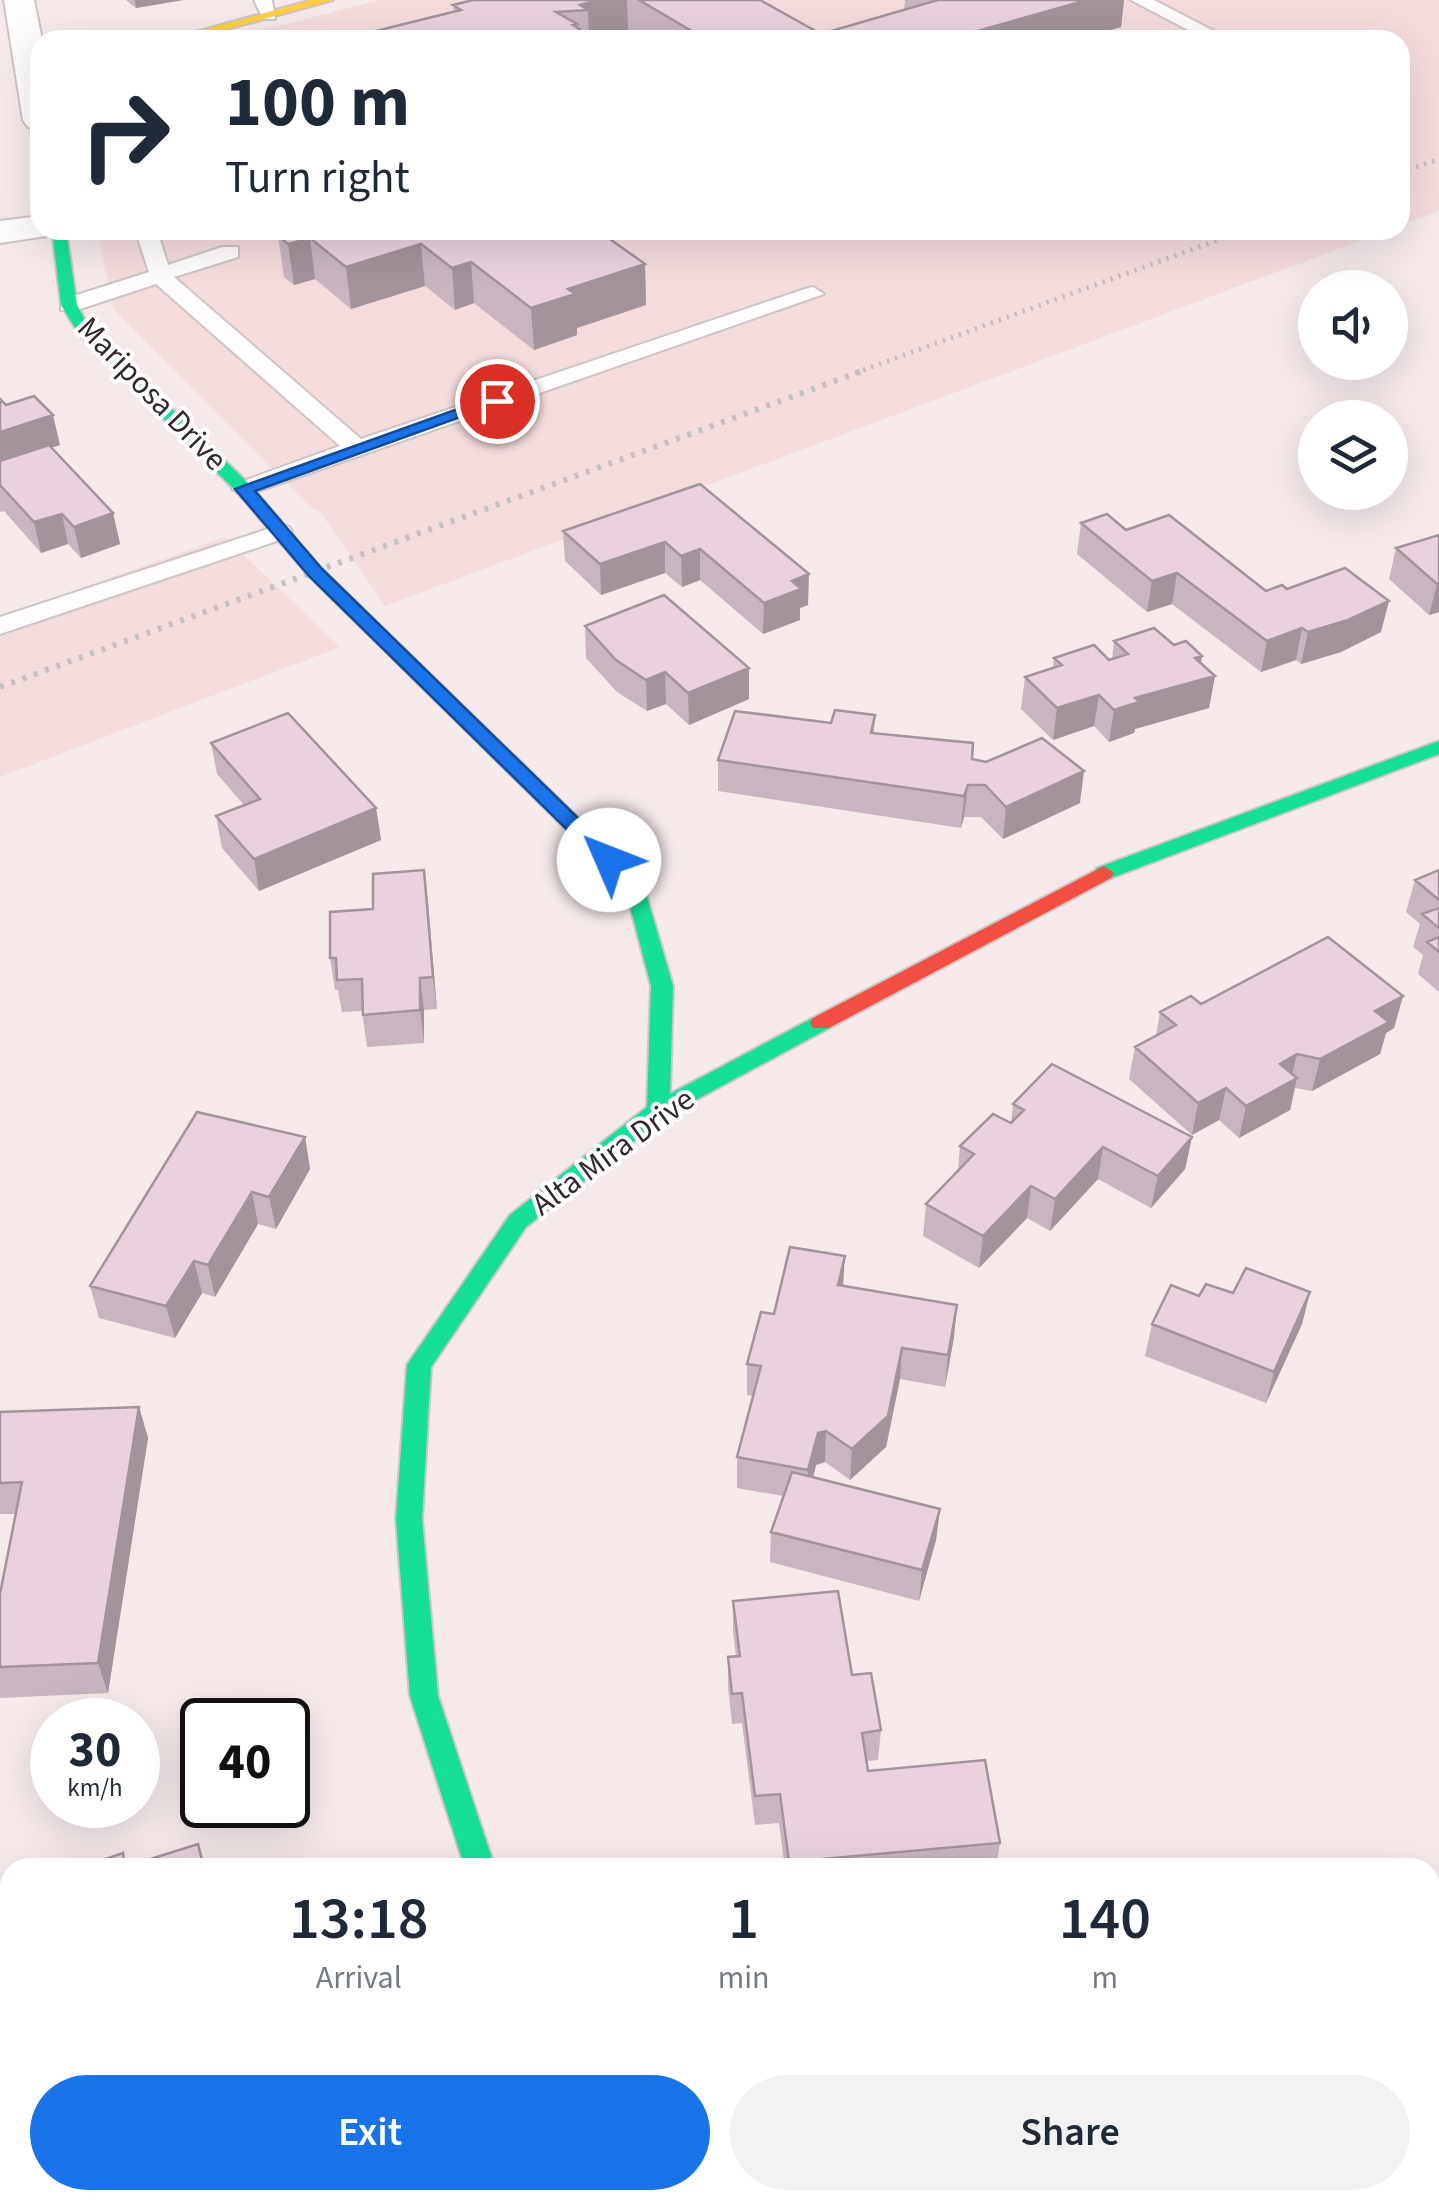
<!DOCTYPE html>
<style>
:root{--surface:#fff;--page:#f2f2f3;--text:#1f2937;--muted:#747a83;--accent:#1a73e8}
body{margin:0;font-family:"Source Sans 3",sans-serif;background:var(--page);color:var(--text);height:100vh;display:flex;flex-direction:column;font-size:38px;white-space:nowrap}
*{box-sizing:border-box;margin:0}
p{font-size:32px;color:var(--muted)}
.icon{flex:none;width:55px;height:55px;fill:none;stroke:currentColor;stroke-width:2;stroke-linecap:round;stroke-linejoin:round}
.map{position:relative;flex:1;overflow:hidden}
.sheet{position:absolute;left:0px;top:1858px;width:1440px;height:352px;display:flex;flex-direction:column;background:var(--surface);border-radius:30px 30px 0 0;box-shadow:0 10px 40px #0002}
.sheet>*{flex:none}
.hud{position:absolute;left:30px;top:30px;width:1380px;height:210px;border-radius:30px;box-shadow:0 10px 40px #0002;background:#fff;color:var(--text);overflow:hidden}
.fabs{position:absolute;left:1298px;top:270px;display:grid;gap:20px}
.fabs a{display:grid;place-items:center;width:110px;height:110px;border-radius:50%;background:var(--surface);box-shadow:0 10px 40px #0002;font-size:50px}
.speed{position:absolute;left:30px;top:1698px;display:flex;gap:20px;font-size:50px;font-weight:700;text-align:center}
.speed>*{display:grid;place-content:center;width:130px;height:130px;border-radius:50%;background:var(--surface);box-shadow:0 10px 40px #0002;line-height:1}
.speed small{font-size:25px;font-weight:400}
.speed .limit{border:5px solid #111;border-radius:15px;background:#fff;color:#111}
.pin{position:absolute;display:grid;place-items:center;width:85px;height:85px;color:#fff;margin:-42px;border:5px solid #fff;border-radius:50%;box-shadow:0 2px 10px #0007}
.me{position:absolute;width:110px;margin:-55px;rotate:314deg;stroke-linejoin:round;filter:drop-shadow(0 0 8px #0008)}
.turn{display:flex;align-items:center;gap:35px;height:210px;padding:0 30px;font-size:45px}
.turn .icon{width:130px;height:130px;stroke-width:2.5}
.turn b{display:block;font-size:70px;line-height:85px}
.eta{display:flex;justify-content:space-evenly;align-items:center;height:170px;text-align:center}
.eta b{font-size:60px;font-weight:600;line-height:70px}
.action{display:flex;gap:20px;margin-top:auto;padding:20px 30px}
.action a{flex:1;height:115px;border-radius:60px;background:var(--accent);color:#fff;font-size:40px;font-weight:600;line-height:115px;text-align:center}
.action a+a{background:var(--page);color:var(--text)}
.map>svg:first-child{display:block}
</style>
<div class="map">
<svg width="1439" height="2208" viewBox="0 0 1439 2208">
<rect width="100%" height="100%" fill="#f5e9ea"/>
<path fill="#f4dcdd" d="M380,0H1439V211L1400,226V40H225Z
M97,230H1389L385,606L321,513L307,504L114,310Z
M225,537L340,647L0,777V617Z"/>
<g fill="none" stroke-linecap="round" stroke-linejoin="round">
<defs>
<path id="lane" d="M254,0H272L275,19H263Z
M1131,0H1154L1231,40H1207Z
M135,230H157L168,265L222,247H238V257L174,277L361,439L805,289L813,287L824,294L244,496L232,489L235,484L340,446L156,284L77,310H61V300L149,272Z
M280,525L289,527L292,532L289,537L0,634V617Z"/>
<path id="street" d="M4,0H34L42,40L40,130L28,127L23,120Z
M40,216V230H56L53,235L0,243V221Z
M561,2200H641L645,2208H565Z"/>
<path id="fast" d="M52,230H66L77,305L90,329L250,485L321,568L642,880L673,986L670,1094L813,1018H829L832,1023L829,1028L666,1116L526,1227L431,1367L422,1519L438,1696L495,1868H465L410,1696L396,1519L407,1365L510,1215L647,1107L651,986L625,887L309,576L238,493L79,334L61,305Z
M1439,741V754L1111,878H1097L1094,873L1097,868Z"/>
<path id="slow" d="M312,0H333L188,40H167Z"/>
<path id="jam" d="M1104,866L1114,873L1111,878L829,1028H813L810,1023L813,1018Z"/>
</defs>
<use href="#lane" stroke="#cfc4c4" stroke-width="4"/>
<use href="#street" stroke="#cfc4c4" stroke-width="4"/>
<use href="#fast" stroke="#cfc4c4" stroke-width="4"/>
<use href="#slow" stroke="#cfc4c4" stroke-width="4"/>
<use href="#jam" stroke="#cfc4c4" stroke-width="4"/>
<use href="#lane" fill="#fefcfc" fill-rule="evenodd"/>
<use href="#street" fill="#fefcfc" fill-rule="evenodd"/>
<use href="#fast" fill="#16e098" fill-rule="evenodd"/>
<use href="#slow" fill="#ffcf43" fill-rule="evenodd"/>
<use href="#jam" fill="#f24e42" fill-rule="evenodd"/>
<path stroke="#c5c1c1" stroke-width="5" stroke-dasharray="2.5 6" stroke-linecap="butt" d="M1400,173L1439,159
M855,373L1245,230"/>
<path stroke="#c5c1c1" stroke-width="6" stroke-dasharray="4 8" stroke-linecap="butt" d="M0,687L862,371"/>
</g>
<path fill="#c8b5bf" d="M126,0H183L136,8Z
M473,0H760L821,34L904,10L905,0H1124L1121,27L1075,40H644L628,30L595,39L454,12L453,5Z
M295,230H598L645,264L646,305L577,328V335L534,350L474,303L455,310L425,286L351,309L315,279L294,285L284,277L278,236Z
M0,399L6,405L60,445L51,448L113,513L120,544L81,558L68,544L41,553L4,511L0,512Z
M700,484L808,605L800,608V620L763,634L700,580L682,587L665,573L601,595L565,561L563,531Z
M1081,523L1126,530L1266,591L1287,589L1381,632L1341,652L1301,664L1296,660L1261,672L1172,604L1147,612L1077,554Z
M1439,535V612L1429,615L1389,579L1396,548Z
M585,626L749,699L689,725L666,704L647,711L617,692L586,658Z
M1114,641L1174,645L1202,656L1201,663L1215,676L1209,708L1135,729L1134,733L1109,742L1094,726L1053,740L1021,709L1025,677L1053,668L1054,658L1112,659Z
M875,715L874,734L972,759L1080,803L1003,839L981,817H964L961,828L718,791V760L831,723Z
M211,743L376,808L381,840L259,891L222,848L216,816L244,805L217,774Z
M424,870L437,1009L424,1010V1043L367,1047L362,1011L342,1012L338,990H335L330,958L373,909Z
M1439,870V992L1418,974L1423,955L1413,947L1420,924L1406,912L1415,880Z
M1403,996L1394,1028L1386,1033L1380,1054L1312,1091L1295,1088L1290,1110L1239,1138L1219,1120L1192,1135L1129,1079L1135,1047L1156,1036L1160,1012L1201,1004Z
M1013,1104L1192,1137L1185,1169L1151,1208L1098,1179L1050,1231L1027,1218L979,1268L923,1236L926,1204L958,1171L960,1146L1011,1123Z
M305,1137L310,1169L276,1229L258,1224L215,1297L202,1293L175,1338L99,1318L90,1286Z
M843,1286L954,1337L945,1387L900,1379L886,1447L850,1480L825,1462L816,1465L813,1478L940,1509L936,1540L919,1601L770,1562L771,1532L783,1496L737,1488V1457L753,1396L747,1395V1364L774,1314Z
M1310,1292L1302,1324L1266,1403L1145,1356L1152,1324L1199,1296L1233,1293Z
M139,1407L148,1438L108,1693L0,1698V1594L16,1514H0V1412Z
M733,1601L852,1675L881,1730L878,1760L867,1761L868,1771L1000,1843L996,1868H785L779,1823L755,1825L742,1723L732,1724L728,1687V1657H736L733,1631Z
M922,2200H1101L1104,2208H925Z"/>
<path fill="#a3939b" d="M135,0H183L136,8Z
M599,0H627L628,30L589,40L588,10L580,5Z
M1087,0H1124L1121,27L1075,40H946Z
M310,238L315,279L294,285L288,244Z
M421,244L425,286L351,309L346,267Z
M471,262L474,303L455,310L452,268Z
M645,264L646,305L577,328V335L534,350L531,308L568,289Z
M53,415L60,445L0,464V432Z
M113,513L120,544L81,558L74,527Z
M62,514L68,544L41,553L34,522Z
M665,542V573L601,595L600,564Z
M700,549V580L682,587L681,556Z
M1177,573L1172,604L1147,612L1152,581Z
M809,574L808,605L800,608V620L763,634L764,603L792,581Z
M1439,583V612L1429,615L1437,584Z
M1389,601L1381,632L1341,652L1301,664L1308,632Z
M1302,628L1296,660L1261,672L1267,641Z
M1202,656L1198,681L1215,676L1209,708L1135,729L1134,733L1109,742L1114,710L1135,698L1195,658Z
M749,668V699L689,725L688,693Z
M665,672L666,704L647,711L646,680Z
M1099,695L1094,726L1053,740L1057,708Z
M1084,771L1080,803L1003,839L1006,807Z
M968,785L964,817L961,828L964,796Z
M376,808L381,840L259,891L254,859Z
M424,870L428,902L437,1009L433,977Z
M420,978L424,1010V1043L420,1010Z
M1403,996L1394,1028L1386,1033L1380,1054L1312,1091L1320,1059L1375,1011Z
M1297,1054L1290,1082L1297,1078L1290,1110L1239,1138L1246,1106L1280,1064Z
M1226,1088L1219,1120L1192,1135L1198,1103Z
M305,1137L310,1169L276,1229L269,1197Z
M1192,1137L1185,1169L1151,1208L1158,1176Z
M1103,1147L1098,1179L1050,1231L1055,1199Z
M1031,1186L1027,1218L979,1268L983,1236Z
M252,1192L258,1224L215,1297L208,1265Z
M845,1256L843,1287L838,1285Z
M194,1261L202,1293L175,1338L166,1306Z
M1310,1292L1302,1324L1266,1403L1274,1372Z
M957,1305L954,1337L945,1387L948,1355Z
M902,1348L900,1379L886,1447L850,1480L852,1449Z
M139,1407L148,1438L108,1693L98,1663Z
M826,1431L825,1462L816,1465L807,1500L808,1470L818,1433Z
M940,1509L936,1540L919,1601L922,1570Z"/>
<path fill="#e9d2de" stroke="#a3939b" stroke-width="2.5" d="M473,0H599L580,5L588,10L556,12L577,24L573,25L596,40H339L461,10L453,5Z
M639,0H760L821,34L938,0H1087L946,40H707Z
M298,230H597L645,264L568,289L575,294L531,308L471,262L452,268L421,244L346,267L310,238L288,244L278,236Z
M34,396L53,415L0,432V399L6,405Z
M49,445L113,513L74,527L62,514L34,522L0,485V461Z
M700,484L809,574L792,581L801,589L764,603L700,549L681,556L665,542L600,564L563,531Z
M1107,514L1126,530L1169,515L1266,591L1282,585L1287,589L1345,568L1389,601L1348,620L1308,632L1302,628L1267,641L1177,573L1152,581L1081,523Z
M1439,535V583L1437,584L1396,548Z
M664,595L749,668L688,693L665,672L646,680L616,660L585,626Z
M1154,628L1174,645L1186,641L1202,656L1195,658L1215,676L1135,698L1139,702L1114,710L1099,695L1057,708L1025,677L1062,665L1054,658L1094,645L1109,660L1128,654L1114,641Z
M835,710L875,715L871,733L973,743L972,759L986,762L1042,738L1084,771L1006,807L985,785H968L964,796L718,760L735,711L831,723Z
M288,713L376,808L254,859L216,816L260,799L211,743Z
M424,870L433,977L420,978V1010L363,1015L362,979L337,980L336,958H330V912L373,909V874Z
M1439,870V900L1415,880Z
M1439,908V928L1422,914Z
M1328,937L1403,996L1375,1011L1389,1022L1320,1059L1297,1054L1280,1064L1297,1078L1246,1106L1226,1088L1198,1103L1135,1047L1176,1025L1160,1012L1191,996L1201,1004Z
M1439,937V952L1427,942Z
M1052,1064L1192,1137L1158,1176L1103,1147L1055,1199L1031,1186L983,1236L926,1204L974,1154L960,1146L993,1114L1011,1123L1024,1110L1013,1104Z
M197,1112L305,1137L269,1197L252,1192L208,1265L194,1261L166,1306L90,1286Z
M790,1247L845,1256L838,1285L957,1305L948,1355L902,1348L888,1416L852,1449L826,1431L818,1433L808,1470L737,1457L761,1366L747,1364L761,1312L774,1314Z
M1246,1268L1310,1292L1274,1372L1152,1324L1171,1285L1199,1296L1206,1284L1233,1293Z
M139,1407L98,1663L0,1667V1594L22,1482L0,1483V1412Z
M792,1472L940,1509L922,1570L771,1532Z
M838,1591L852,1675L871,1673L881,1730L862,1733L868,1771L985,1760L1000,1843L789,1862L780,1794L755,1796L742,1693L732,1694L728,1657L740,1656L733,1601Z
M198,1844L204,1868H80L123,1853L125,1867Z
M937,2200H1101L1104,2208H940Z"/>
<path fill="#1a73e8" stroke="#114b97" stroke-width="2.5" d="M491,397L505,401L255,491L322,569L616,855L619,860L609,866L602,864L309,576L235,489Z"/>
<g text-anchor="middle" dominant-baseline="central" stroke-width="8" stroke-linejoin="round" paint-order="stroke">
<g font-size="32" fill="#36282a" stroke="#fff">
<text transform="translate(152 394) rotate(46)">Mariposa Drive</text>
<text transform="translate(613 1152) rotate(-36)">Alta Mira Drive</text>
</g>
</g>
</svg>
<div class="fabs">
<a><svg class="icon" aria-label="sound" viewBox="0 0 24 24"><path d="M4 9h4l5-4v14l-5-4H4zM17 9q2 3 0 6"/></svg></a>
<a><svg class="icon" aria-label="layers" viewBox="0 0 24 24"><path d="M12 4l9 5-9 5-9-5zM3 14l9 5 9-5"/></svg></a>
</div>
<div class="speed"><div>30<small>km/h</small></div><div class="limit">40</div></div>
<div class="pin" style="left:497px;top:401px;background:#d93025"><svg class="icon" aria-label="arrive" viewBox="0 0 24 24"><path d="M6 21V4h12l-3 4 3 4H6"/></svg></div>
<svg class="me" style="left:609px;top:860px" viewBox="-20 -20 40 40"><circle r="19" fill="#fff"/><path d="M0-13L10 11 0 6-10 11z" fill="#1a73e8"/></svg>
<div class="hud">
<div class="turn"><svg class="icon" aria-label="right" viewBox="0 0 24 24"><path d="M7 20v-9h11M14 6l5 5-5 5"/></svg><div><b>100 m</b>Turn right</div></div>
</div>
<section class="sheet">
<div class="eta">
<div><b>13:18</b><p>Arrival</p></div>
<div><b>1</b><p>min</p></div>
<div><b>140</b><p>m</p></div>
</div>
<div class="action"><a>Exit</a><a>Share</a></div>
</section>
</div>
